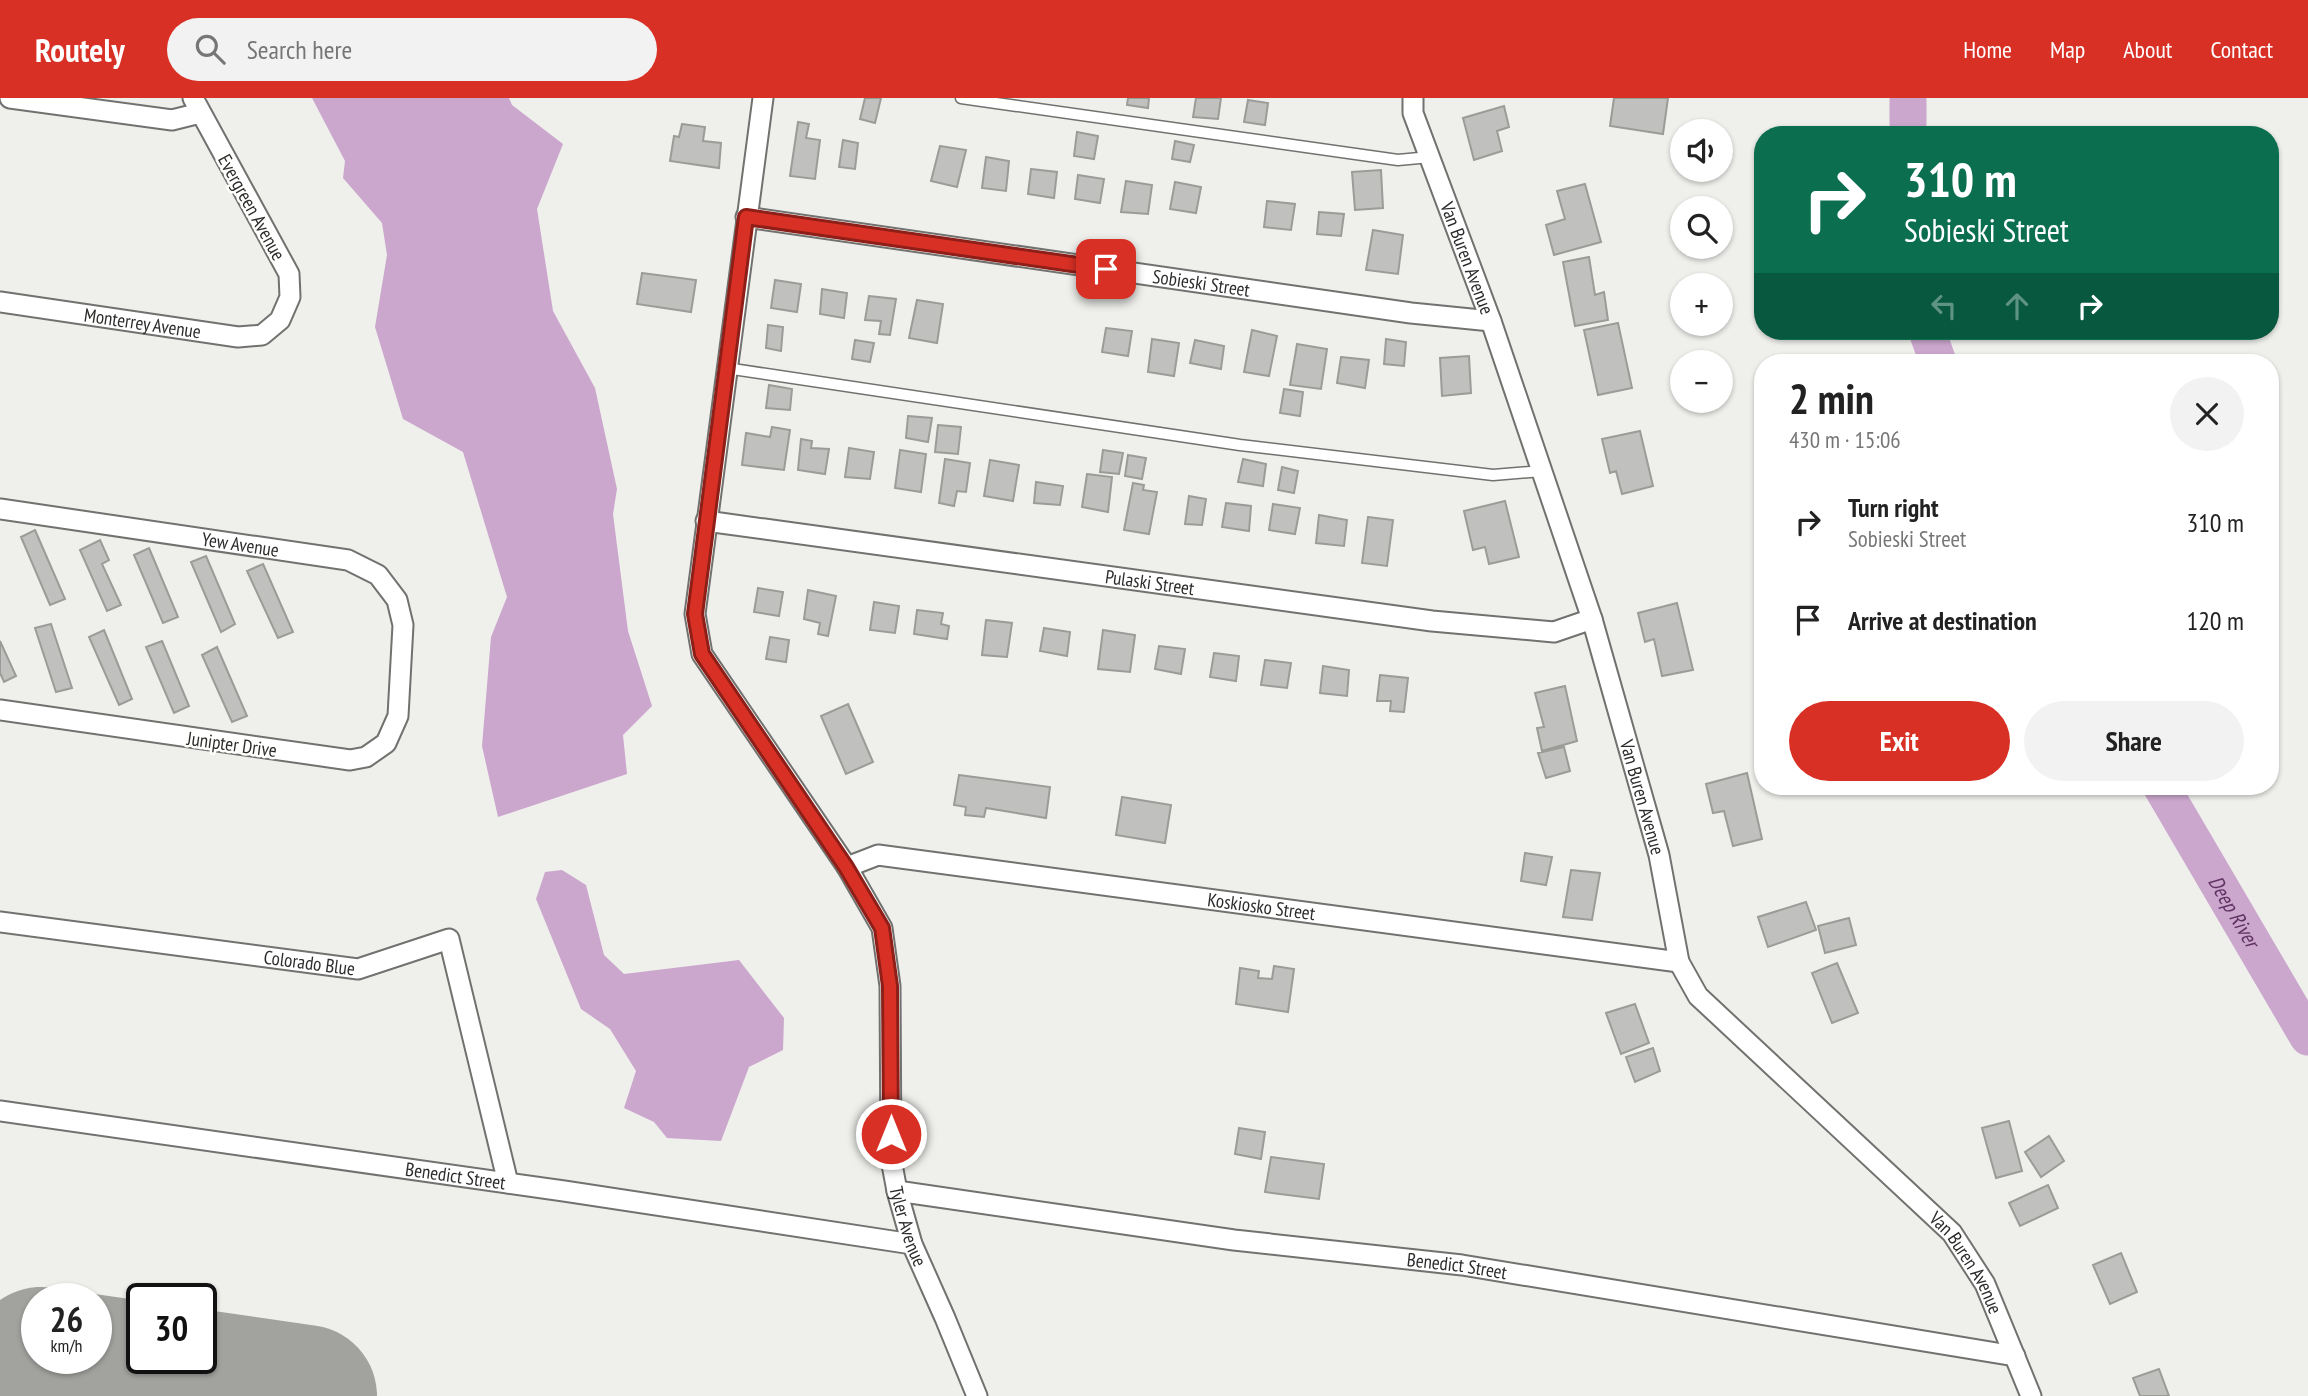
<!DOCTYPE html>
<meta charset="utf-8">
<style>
:root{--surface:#fff;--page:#f2f2f2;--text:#222;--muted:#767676;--accent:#d93025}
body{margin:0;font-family:"PT Sans Narrow",sans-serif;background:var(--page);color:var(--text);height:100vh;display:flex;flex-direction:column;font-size:26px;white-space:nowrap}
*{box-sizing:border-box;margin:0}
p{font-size:23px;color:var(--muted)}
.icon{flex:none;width:38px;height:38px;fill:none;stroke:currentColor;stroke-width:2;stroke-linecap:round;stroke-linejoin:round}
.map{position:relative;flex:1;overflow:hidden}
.sheet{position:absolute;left:1754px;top:256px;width:525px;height:441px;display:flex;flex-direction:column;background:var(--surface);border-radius:28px;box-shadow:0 2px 5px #0004}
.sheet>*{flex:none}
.banner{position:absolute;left:1754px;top:28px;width:525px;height:214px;border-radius:28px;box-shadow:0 2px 5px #0004;background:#0b6e4f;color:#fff;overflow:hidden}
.fabs{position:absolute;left:1670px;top:21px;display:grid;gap:14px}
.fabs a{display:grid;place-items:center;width:63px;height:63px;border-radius:50%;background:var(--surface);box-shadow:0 2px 5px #0004;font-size:35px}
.speed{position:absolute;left:21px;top:1185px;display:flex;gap:14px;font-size:35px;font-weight:700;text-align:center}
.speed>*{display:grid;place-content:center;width:91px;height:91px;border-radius:50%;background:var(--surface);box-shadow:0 2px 5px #0004;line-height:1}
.speed small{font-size:18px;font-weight:400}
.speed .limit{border:4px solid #111;border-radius:10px;background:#fff;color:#111}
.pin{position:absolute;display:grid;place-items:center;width:60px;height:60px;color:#fff;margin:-30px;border-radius:14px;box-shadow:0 4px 10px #0006}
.me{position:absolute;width:77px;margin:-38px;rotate:0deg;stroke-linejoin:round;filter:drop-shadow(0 0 5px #0008)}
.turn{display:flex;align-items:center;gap:24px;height:147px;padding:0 35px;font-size:32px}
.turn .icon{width:91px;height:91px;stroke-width:2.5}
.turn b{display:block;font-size:49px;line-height:60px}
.lanes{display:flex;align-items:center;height:66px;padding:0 35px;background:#0003;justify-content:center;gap:35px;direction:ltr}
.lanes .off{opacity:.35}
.round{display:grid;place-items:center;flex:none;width:74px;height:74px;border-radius:37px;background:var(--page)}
.overview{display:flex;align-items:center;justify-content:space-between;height:119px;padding:0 35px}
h1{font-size:42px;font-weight:700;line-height:52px}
.primary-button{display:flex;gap:14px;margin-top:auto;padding:14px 35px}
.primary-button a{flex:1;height:80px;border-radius:42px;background:var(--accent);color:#fff;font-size:28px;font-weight:700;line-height:80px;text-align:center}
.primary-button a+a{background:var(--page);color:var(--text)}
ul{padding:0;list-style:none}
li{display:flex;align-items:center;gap:21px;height:98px;padding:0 35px}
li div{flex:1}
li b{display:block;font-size:26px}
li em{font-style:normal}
header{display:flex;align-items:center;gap:42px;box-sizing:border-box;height:98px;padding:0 35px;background:var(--accent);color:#fff}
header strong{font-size:33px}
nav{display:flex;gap:38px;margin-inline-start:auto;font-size:24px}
.search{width:490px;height:63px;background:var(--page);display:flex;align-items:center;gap:18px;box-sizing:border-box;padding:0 24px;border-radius:38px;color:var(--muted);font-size:26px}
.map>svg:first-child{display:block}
</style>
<header>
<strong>Routely</strong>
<div class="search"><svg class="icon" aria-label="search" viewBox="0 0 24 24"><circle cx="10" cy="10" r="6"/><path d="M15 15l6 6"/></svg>Search here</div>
<nav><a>Home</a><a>Map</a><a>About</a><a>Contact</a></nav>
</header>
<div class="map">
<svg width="2308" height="1298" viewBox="0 0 2308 1298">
<rect width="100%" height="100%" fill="#efefec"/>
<path fill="#cba7cd" d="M312,0H509L512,7L563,46L537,111L553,213L595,290L617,391L613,416L628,533L652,608L623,637L627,676L498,719L482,648L491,539L507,499L463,354L403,321L375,229L387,157L382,125L343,80L345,63Z
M562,772L586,787L604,857L624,876L739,862L784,920L783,952L749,969L721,1043L667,1040L654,1024L624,1010L636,973L610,931L581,911L536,801L545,774Z"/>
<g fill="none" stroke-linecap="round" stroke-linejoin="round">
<g stroke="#cba7cd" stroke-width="37">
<path d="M1908,0V37"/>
<path d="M1927,233L1938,264"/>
<path id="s1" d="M2161,688L2308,939"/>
</g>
<path stroke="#a2a29f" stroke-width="142" d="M41,1260L306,1298"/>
</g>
<path fill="#c0c1be" stroke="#9b9b98" stroke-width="2" d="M865,0H881L875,25L860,21Z
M1128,0H1149L1148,10L1127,7Z
M1196,0H1221L1218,21L1193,19Z
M1614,0H1668L1663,36L1610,28Z
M1248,2L1268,5L1265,27L1244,24Z
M1504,8L1509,29L1497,33L1502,53L1474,62L1463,20Z
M798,24L809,26L806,40L820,42L815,81L790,78Z
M682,26L705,29L703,43L721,45L719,70L670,63L674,38L679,39Z
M1077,34L1098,38L1094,61L1074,58Z
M843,42L858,45L855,71L839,69Z
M1175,43L1194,47L1190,64L1172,61Z
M940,48L966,52L957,89L931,83Z
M986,59L1009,63L1006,93L982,90Z
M1031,71L1057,74L1054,100L1028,96Z
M1381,72L1383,110L1355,112L1352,74Z
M1078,77L1104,81L1100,105L1075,101Z
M1126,83L1152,87L1148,116L1121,114Z
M1175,84L1201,89L1196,115L1170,111Z
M1585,86L1601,144L1554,157L1546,127L1565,121L1557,93Z
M1267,103L1295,106L1291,132L1264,129Z
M1319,114L1344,116L1341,138L1317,136Z
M1373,132L1403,137L1398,176L1366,172Z
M1589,159L1595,197L1604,194L1608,222L1575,228L1563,164Z
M642,175L696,182L691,214L637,206Z
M775,182L801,186L797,214L771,210Z
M822,191L847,195L844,220L820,216Z
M869,198L896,201L890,237L879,236L881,223L865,222Z
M917,202L943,206L937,245L909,240Z
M1618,225L1632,290L1598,297L1584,232Z
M768,227L783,229L781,253L766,250Z
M1106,230L1132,233L1128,258L1102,254Z
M1252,232L1277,238L1269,278L1244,274Z
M1152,241L1179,245L1174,278L1148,274Z
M1386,241L1406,244L1404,268L1384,266Z
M855,242L874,245L870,264L852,261Z
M1195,242L1224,248L1221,271L1190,265Z
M1297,246L1327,251L1321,291L1290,287Z
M1469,258L1471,295L1442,298L1440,260Z
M1341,259L1369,262L1365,290L1337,285Z
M769,287L792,291L790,312L766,310Z
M1284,291L1303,294L1300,318L1280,315Z
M908,318L932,320L928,344L906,340Z
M938,327L961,329L958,356L935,354Z
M772,329L790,332L784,372L742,367L746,335L770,339Z
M1640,333L1653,388L1622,396L1616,373L1610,375L1602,341Z
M801,341L812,343L811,350L829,351L825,376L798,372Z
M849,350L874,354L870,381L845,379Z
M900,352L926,356L921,394L895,390Z
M1103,352L1123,355L1119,376L1100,374Z
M1128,357L1146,360L1142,381L1125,378Z
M945,361L970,365L966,394L957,393L954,408L939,405Z
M1243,361L1266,366L1263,388L1238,384Z
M990,362L1019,367L1013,403L984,398Z
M1282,369L1298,373L1294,395L1278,392Z
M1087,376L1112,379L1108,414L1082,409Z
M1036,384L1063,388L1060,407L1034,405Z
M1133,385L1144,387L1143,392L1157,394L1149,436L1124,432Z
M1189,398L1206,401L1202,427L1185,426Z
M1505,403L1519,459L1489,466L1485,449L1473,452L1464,413Z
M1226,405L1251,408L1249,433L1222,429Z
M1273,406L1300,410L1295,436L1269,432Z
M1319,417L1347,422L1344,448L1316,445Z
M1368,419L1393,422L1387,468L1362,465Z
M35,432L65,501L50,507L21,439Z
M100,442L109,462L102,466L121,507L107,513L80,452Z
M149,450L178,519L163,525L134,457Z
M206,458L235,526L221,534L191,464Z
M263,466L293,534L278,540L247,473Z
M758,490L783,494L779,518L754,514Z
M808,492L836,498L828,538L818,536L820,525L804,521Z
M874,504L899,508L895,535L870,532Z
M1677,505L1693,572L1662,578L1654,541L1645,544L1638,515Z
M917,512L943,515L941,526L949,528L947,541L914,536Z
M986,522L1012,525L1007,559L982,557Z
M51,526L72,590L56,594L35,530Z
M1044,530L1070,534L1067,558L1040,553Z
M104,532L132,601L119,607L89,539Z
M1103,532L1135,537L1130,574L1098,571Z
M770,539L789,542L786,564L766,561Z
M0,543L16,578L4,584L0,575Z
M162,543L189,608L174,615L146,549Z
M1159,548L1185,551L1181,576L1155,571Z
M217,549L247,618L232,624L202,557Z
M1214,555L1239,558L1236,583L1210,579Z
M1265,562L1291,565L1287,590L1261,587Z
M1323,568L1349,572L1347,598L1320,595Z
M1380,577L1408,580L1404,614L1390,613L1391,603H1377Z
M1565,588L1577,643L1542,653L1537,630L1544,629L1535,595Z
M848,606L873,664L846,676L821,618Z
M1564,649L1570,673L1546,680L1538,655Z
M1747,675L1762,741L1733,748L1724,713L1713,715L1706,686Z
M959,677L1050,689L1046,720L986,710L984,719L965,717L966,709L954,707Z
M1122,699L1171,707L1165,745L1116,737Z
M1525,755L1552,759L1546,787L1521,783Z
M1571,772L1600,775L1592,822L1563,819Z
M1806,804L1816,832L1768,849L1758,819Z
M1849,820L1856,847L1825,855L1818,828Z
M1837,865L1858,915L1832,925L1812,875Z
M1274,868L1294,871L1288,914L1236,906L1240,870L1259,873L1258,880L1272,881Z
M1635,906L1649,945L1621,956L1606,915Z
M1653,950L1660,973L1635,984L1626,959Z
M2009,1023L2022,1073L1996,1080L1982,1030Z
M1239,1030L1265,1034L1261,1061L1235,1056Z
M2049,1038L2064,1063L2041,1079L2025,1054Z
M1271,1059L1324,1066L1319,1101L1265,1094Z
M2048,1087L2058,1110L2020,1128L2009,1105Z
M2121,1155L2137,1194L2110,1206L2093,1167Z
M2159,1271L2169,1298H2140L2133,1280Z"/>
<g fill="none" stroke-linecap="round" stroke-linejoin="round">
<defs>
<path id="lane" d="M961,0L1398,62L1430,59
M726,270L1240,347L1493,377L1542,373"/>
<g id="street">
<path d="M10,0L172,22L200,15"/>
<path id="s2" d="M763,0L695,516L702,556L847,769L882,830L890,888L891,1061L897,1093L912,1146L945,1220L977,1298"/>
<path id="s3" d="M1413,0V15L1491,223L1592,521L1659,757L1679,864L1698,898L1952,1135L1985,1186L2031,1298"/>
<path id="s4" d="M746,119L1411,215L1491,223"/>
<path id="s5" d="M0,204L238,239L262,237L280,222L290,199L289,176L193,0"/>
<path id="s6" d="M0,411L348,462L378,477L397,502L403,527L398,618L386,645L366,659L350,662L0,612"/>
<path id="s7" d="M706,423L1432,523L1554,534L1592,521"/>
<path id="s8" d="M847,769L878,757L1679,864"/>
<path id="s9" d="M0,824L358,871L449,841L508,1085"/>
<path id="s10" d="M0,1013L564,1093L912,1146"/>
<path id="s11" d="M897,1093L1234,1142L1462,1167L2015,1258"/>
</g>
</defs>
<use href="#lane" stroke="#71716f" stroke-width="13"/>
<use href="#street" stroke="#71716f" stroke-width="23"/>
<use href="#lane" stroke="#fff" stroke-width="10"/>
<use href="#street" stroke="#fff" stroke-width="19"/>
</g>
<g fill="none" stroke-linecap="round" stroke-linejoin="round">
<defs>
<path id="route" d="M891,1036L890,888L882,830L846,769L702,556L695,516L746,119L1106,171"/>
</defs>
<use href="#route" stroke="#8d1f18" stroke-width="18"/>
<use href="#route" stroke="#d93025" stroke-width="12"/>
</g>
<g text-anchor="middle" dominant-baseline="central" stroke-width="5" stroke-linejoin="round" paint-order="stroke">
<g font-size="19" fill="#2c2c2b" stroke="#fffffe">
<text transform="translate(252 109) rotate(61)">Evergreen Avenue</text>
<text stroke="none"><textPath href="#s3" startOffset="170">Van Buren Avenue</textPath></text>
<text stroke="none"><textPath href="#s4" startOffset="460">Sobieski Street</textPath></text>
<text stroke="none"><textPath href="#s5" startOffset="144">Monterrey Avenue</textPath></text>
<text stroke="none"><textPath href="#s6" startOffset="243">Yew Avenue</textPath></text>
<text stroke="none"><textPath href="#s7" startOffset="448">Pulaski Street</textPath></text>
<text transform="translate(232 646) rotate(8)">Junipter Drive</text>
<text stroke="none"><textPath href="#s3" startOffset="737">Van Buren Avenue</textPath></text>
<text stroke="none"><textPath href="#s8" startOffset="420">Koskiosko Street</textPath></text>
<text stroke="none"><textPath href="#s9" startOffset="312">Colorado Blue</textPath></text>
<text stroke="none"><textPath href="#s10" startOffset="460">Benedict Street</textPath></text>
<text stroke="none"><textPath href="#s2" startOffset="1190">Tyler Avenue</textPath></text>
<text stroke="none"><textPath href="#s3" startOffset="1325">Van Buren Avenue</textPath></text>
<text stroke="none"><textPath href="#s11" startOffset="565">Benedict Street</textPath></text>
</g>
<g font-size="21" font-style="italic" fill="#603364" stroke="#fffffe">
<text stroke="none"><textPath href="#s1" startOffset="145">Deep River</textPath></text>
</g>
</g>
</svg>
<div class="fabs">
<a><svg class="icon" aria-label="sound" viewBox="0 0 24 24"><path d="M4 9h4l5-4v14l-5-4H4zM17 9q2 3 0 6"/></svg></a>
<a><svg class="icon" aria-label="search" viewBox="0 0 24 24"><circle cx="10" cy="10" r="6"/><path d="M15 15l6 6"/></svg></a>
<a>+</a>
<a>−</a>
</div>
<div class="speed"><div>26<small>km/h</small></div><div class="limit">30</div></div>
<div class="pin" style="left:1106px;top:171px;background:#d93025"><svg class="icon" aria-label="arrive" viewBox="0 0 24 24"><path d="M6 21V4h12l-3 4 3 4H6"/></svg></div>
<svg class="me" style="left:891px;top:1036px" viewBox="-20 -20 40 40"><circle r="17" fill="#d93025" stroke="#fff" stroke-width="3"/><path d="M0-11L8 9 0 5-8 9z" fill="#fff"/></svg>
<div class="banner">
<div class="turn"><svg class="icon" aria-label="right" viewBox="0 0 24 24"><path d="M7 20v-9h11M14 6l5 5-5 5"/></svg><div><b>310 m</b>Sobieski Street</div></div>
<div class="lanes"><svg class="icon off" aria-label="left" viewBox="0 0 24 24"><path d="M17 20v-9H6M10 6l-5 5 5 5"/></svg><svg class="icon off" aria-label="ahead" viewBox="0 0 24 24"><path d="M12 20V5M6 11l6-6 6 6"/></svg><svg class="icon" aria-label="right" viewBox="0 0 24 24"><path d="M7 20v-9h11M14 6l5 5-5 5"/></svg></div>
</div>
<section class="sheet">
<div class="overview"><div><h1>2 min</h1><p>430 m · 15:06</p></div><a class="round"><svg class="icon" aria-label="close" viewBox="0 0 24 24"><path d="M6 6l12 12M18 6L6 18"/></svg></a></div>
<ul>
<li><svg class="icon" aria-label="right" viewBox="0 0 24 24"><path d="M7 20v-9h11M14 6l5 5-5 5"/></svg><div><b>Turn right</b><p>Sobieski Street</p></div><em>310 m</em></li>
<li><svg class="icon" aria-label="arrive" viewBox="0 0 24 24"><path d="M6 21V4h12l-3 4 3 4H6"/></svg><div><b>Arrive at destination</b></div><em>120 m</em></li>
</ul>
<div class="primary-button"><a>Exit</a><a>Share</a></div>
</section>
</div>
